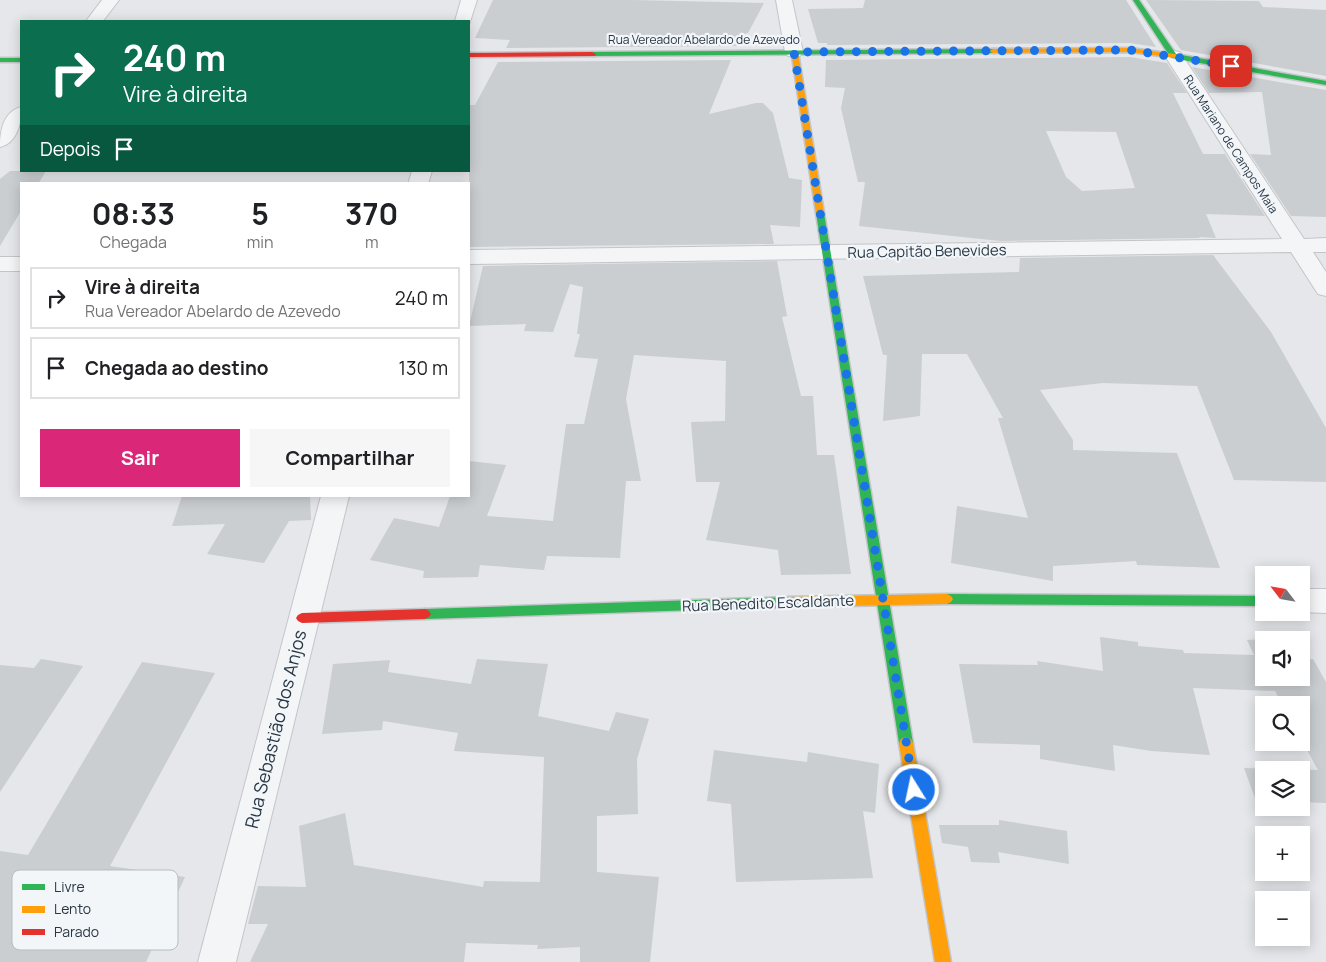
<!DOCTYPE html>
<html lang="pt">
<meta charset="utf-8">
<style>
:root{--surface:#fff;--page:#f6f6f6;--text:#202124;--muted:#757577;--line:#e0e0e0;--accent:#db2777}
body{margin:0;font-family:Manrope,sans-serif;background:var(--page);color:var(--text);height:100vh;display:flex;flex-direction:column;font-size:19px;white-space:nowrap}
*{box-sizing:border-box;margin:0}
p{font-size:16px;color:var(--muted)}
.icon{flex:none;width:28px;height:28px;fill:none;stroke:currentColor;stroke-width:2;stroke-linecap:round;stroke-linejoin:round}
.map{position:relative;flex:1;overflow:hidden}
.panel{position:absolute;left:20px;top:182px;width:450px;height:315px;display:flex;flex-direction:column;background:var(--surface);border-radius:0px;box-shadow:0 2px 12px #0003}
.panel>*{flex:none}
.top-card{position:absolute;left:20px;top:20px;width:450px;height:152px;border-radius:0px;box-shadow:0 2px 12px #0003;background:#0b6e4f;color:#fff;overflow:hidden}
.needle{width:32px;rotate:301deg}
.buttons{position:absolute;left:1255px;top:566px;display:grid;gap:10px}
.buttons a{display:grid;place-items:center;width:55px;height:55px;border-radius:0px;background:var(--surface);box-shadow:0 2px 12px #0003;font-size:25px}
.pin{position:absolute;display:grid;place-items:center;width:42px;height:42px;color:#fff;margin:-21px;border-radius:10px;box-shadow:0 2px 8px #0006}
.me{position:absolute;width:55px;margin:-28px;rotate:350deg;stroke-linejoin:round;filter:drop-shadow(0 0 4px #0008)}
.turn{display:flex;align-items:center;gap:18px;height:105px;padding:0 20px;font-size:22px}
.turn .icon{width:65px;height:65px;stroke-width:2.5}
.turn b{display:block;font-size:35px;line-height:42px}
.then{display:flex;align-items:center;height:48px;padding:0 20px;background:#0003;gap:10px;font-size:19px}
.eta{display:flex;justify-content:space-evenly;align-items:center;height:85px;text-align:center}
.eta b{font-size:30px;font-weight:700;line-height:35px}
.action{display:flex;gap:10px;margin-top:auto;padding:10px 20px}
.action a{flex:1;height:58px;border-radius:0px;background:var(--accent);color:#fff;font-size:20px;font-weight:700;line-height:58px;text-align:center}
.action a+a{background:var(--page);color:var(--text)}
ul{padding:0;list-style:none}
li{display:flex;align-items:center;gap:15px;height:62px;margin:0 10px 8px;padding:0 10px;border:2px solid var(--line);border-radius:0px}
li div{flex:1}
li b{display:block;font-size:19px}
li em{font-style:normal}
.map>svg:first-child{display:block}
</style>
<div class="map">
<svg width="1326" height="962" viewBox="0 0 1326 962">
<rect width="100%" height="100%" fill="#e5e7ea"/>
<path fill="#caced1" fill-rule="evenodd" d="M493,0H633L764,3L748,33L743,34L738,46L506,48L510,40L475,38Z
M865,0H1126L1156,47L1130,43L827,45V43H818L808,9L863,8Z
M1146,0L1259,1L1263,7L1326,10V76L1181,50Z
M1130,57L1167,63L1187,93H1173L1203,154H1225L1265,216L1206,214L1216,238L1199,237L1200,238L1000,241L859,226L865,182H858L841,108L845,88L825,87L826,60ZM1046,131L1116,132L1135,188L1082,191L1066,177Z
M731,60L709,114L756,103H763L773,113L789,178L802,180L800,227L770,225L774,244L469,247V105H475L498,62Z
M1192,67L1326,90V217L1291,216L1250,154L1271,155L1262,92L1209,93Z
M10,171H46L38,184H21V211L0,246V179Z
M1213,255L1271,332L1326,428V482L1234,480L1197,386L1103,383L1040,390L1073,440V450L1177,453L1220,568L1137,565L1136,561L1053,566V581L951,563L957,506L1028,518L998,418H1003L967,354H922L920,416L883,421L887,355H883L863,276L1019,272L1020,258Z
M777,261L787,316L782,317L801,396H813L817,455H834L851,574L781,575L778,550L706,540L720,482H696L691,422L725,421L726,361L634,355L626,399L641,481H626L620,558L547,556L544,570L480,565L478,577L423,578L424,571L370,560L394,518L439,527L450,496H469V461L506,465L487,516L553,521L566,424H584L598,359L574,357L580,334H577L583,287L570,284L553,332L524,331L526,324L469,326L483,266Z
M182,496H310L311,520L289,521L264,563L207,554L225,524L172,526Z
M1100,637L1138,642V646L1183,650L1184,653L1254,655L1247,640L1291,638L1292,640H1264V678H1301V658L1302,660L1313,659L1326,682V803L1301,802V770H1264V802L1256,801L1244,768L1318,770L1301,739V705H1283L1275,691L1193,688L1210,755L1151,751L1113,745L1115,771L1040,759V745L973,743L959,664L1038,665L1037,661L1103,671Z
M41,659L83,666L0,792V665L34,668Z
M477,659L548,664L538,716L609,731L616,712L649,719L637,759L638,814L597,816V872L659,877L650,962H580V947L537,949L538,945L466,943L464,962H250L268,924H248L258,886L306,887L299,826L345,813L354,865L483,887L484,881L540,882L544,757L454,751L458,733L383,721L382,730L322,734L333,664L390,660L388,672L471,684Z
M142,662L215,673L110,866L185,877L146,962H0V851L28,855Z
M714,750L807,762L808,752L879,764L875,813L863,811L873,878L736,882L731,804L707,801Z
M999,820L1067,831L1069,864L998,852L1000,863L971,862L968,847L942,843L939,825H999Z"/>
<g fill="none" stroke-linecap="round" stroke-linejoin="round">
<defs>
<path id="street" d="M102,0H119L103,21H86Z
M461,0H477L469,25V21H455Z
M776,0H792L803,52L800,56L794,57L788,56L785,52Z
M1174,51L1180,52L1304,239L1326,238V252H1313L1326,272V296L1318,294L1291,252L469,264V250L1282,239L1165,56L1168,52Z
M21,107C22,123 17,143 0,147C0,131 3,112 21,107Z
M412,171H432L428,184H408Z
M0,257H21V271H0Z
M321,496H349L236,962H198Z
M1301,589H1326V613L1300,612Z"/>
<path id="fast" d="M1133,0H1139L1176,54L1326,81V85L1171,58Z
M993,49H996V53L592,56L588,54L592,52Z
M0,58H21V62H0Z
M820,210L824,213L913,743L911,747L906,749L901,747L899,743L816,213Z
M947,594L1264,596V606L947,604L943,602L941,599L943,596Z
M789,597L793,599L795,602L793,605L789,607L425,619L421,617L419,614L421,611L425,609Z"/>
<path id="slow" d="M1130,48L1175,54L1179,56L1175,58L1130,52L993,53L989,51L993,49Z
M791,50L798,52L824,213L820,216L816,213Z
M947,594L951,596L953,599L951,602L947,604L789,607L785,605L783,602L785,599L789,597Z
M906,737L911,739L913,743L951,962H935L899,743L901,739Z"/>
<path id="jam" d="M592,52L596,54L595,56L469,57V53Z
M425,609L429,611L431,614L429,617L425,619L302,623L298,621L296,618L298,615L302,613Z"/>
</defs>
<use href="#street" stroke="#c3c5c8" stroke-width="2"/>
<use href="#fast" stroke="#c3c5c8" stroke-width="3"/>
<use href="#slow" stroke="#c3c5c8" stroke-width="3"/>
<use href="#jam" stroke="#c3c5c8" stroke-width="3"/>
<use href="#street" fill="#f4f5f7" fill-rule="evenodd"/>
<use href="#fast" fill="#30b455" fill-rule="evenodd"/>
<use href="#slow" fill="#ff9f0a" fill-rule="evenodd"/>
<use href="#jam" fill="#e5322d" fill-rule="evenodd"/>
</g>
<g fill="none" stroke-linecap="round" stroke-linejoin="round">
<path stroke="#1a73e8" stroke-width="9" stroke-dasharray="0 16.2" d="M914,790L794,52L1130,50L1231,66"/>
</g>
<g text-anchor="middle" dominant-baseline="central" stroke-width="4.5" stroke-linejoin="round" paint-order="stroke">
<g font-size="12" fill="#293745" stroke="#f3f6f9">
<text x="704" y="39">Rua Vereador Abelardo de Azevedo</text>
<text transform="translate(1231 144) rotate(57)">Rua Mariano de Campos Maia</text>
</g>
<g font-size="15" fill="#293745" stroke="#f3f6f9">
<text transform="translate(927 251) rotate(-1)">Rua Capitão Benevides</text>
<text transform="translate(768 603) rotate(-2)">Rua Benedito Escaldante</text>
</g>
<g font-size="18" fill="#293745" stroke="#f3f6f9">
<text transform="translate(275 729) rotate(-76)">Rua Sebastião dos Anjos</text>
</g>
</g>
<rect x="12" y="870" width="166" height="80" rx="8" fill="#f3f6f9" stroke="#b6bdc3" stroke-width="1"/>
<rect x="22" y="884" width="23" height="6" fill="#30b455"/>
<rect x="22" y="906" width="23" height="7" fill="#ff9f0a"/>
<rect x="22" y="929" width="23" height="6" fill="#e5322d"/>
<g font-size="14" fill="#293745">
<text x="54" y="892">Livre</text>
<text x="54" y="914">Lento</text>
<text x="54" y="937">Parado</text>
</g>
</svg>
<div class="buttons">
<a><svg class="needle" viewBox="-14 -14 28 28"><path d="M0-13l5 13h-10z" fill="#e53935"/><path d="M0 13l5-13h-10z" fill="#757577"/></svg></a>
<a><svg class="icon" aria-label="sound" viewBox="0 0 24 24"><path d="M4 9h4l5-4v14l-5-4H4zM17 9q2 3 0 6"/></svg></a>
<a><svg class="icon" aria-label="search" viewBox="0 0 24 24"><circle cx="10" cy="10" r="6"/><path d="M15 15l6 6"/></svg></a>
<a><svg class="icon" aria-label="layers" viewBox="0 0 24 24"><path d="M12 4l9 5-9 5-9-5zM3 14l9 5 9-5"/></svg></a>
<a>+</a>
<a>−</a>
</div>
<div class="pin" style="left:1231px;top:66px;background:#d93025"><svg class="icon" aria-label="arrive" viewBox="0 0 24 24"><path d="M6 21V4h12l-3 4 3 4H6"/></svg></div>
<svg class="me" style="left:914px;top:790px" viewBox="-20 -20 40 40"><circle r="17" fill="#1a73e8" stroke="#fff" stroke-width="3"/><path d="M0-11L8 9 0 5-8 9z" fill="#fff"/></svg>
<div class="top-card">
<div class="turn"><svg class="icon" aria-label="right" viewBox="0 0 24 24"><path d="M7 20v-9h11M14 6l5 5-5 5"/></svg><div><b>240 m</b>Vire à direita</div></div>
<div class="then">Depois<svg class="icon" aria-label="arrive" viewBox="0 0 24 24"><path d="M6 21V4h12l-3 4 3 4H6"/></svg></div>
</div>
<section class="panel">
<div class="eta">
<div><b>08:33</b><p>Chegada</p></div>
<div><b>5</b><p>min</p></div>
<div><b>370</b><p>m</p></div>
</div>
<ul>
<li><svg class="icon" aria-label="right" viewBox="0 0 24 24"><path d="M7 20v-9h11M14 6l5 5-5 5"/></svg><div><b>Vire à direita</b><p>Rua Vereador Abelardo de Azevedo</p></div><em>240 m</em></li>
<li><svg class="icon" aria-label="arrive" viewBox="0 0 24 24"><path d="M6 21V4h12l-3 4 3 4H6"/></svg><div><b>Chegada ao destino</b></div><em>130 m</em></li>
</ul>
<div class="action"><a>Sair</a><a>Compartilhar</a></div>
</section>
</div>
